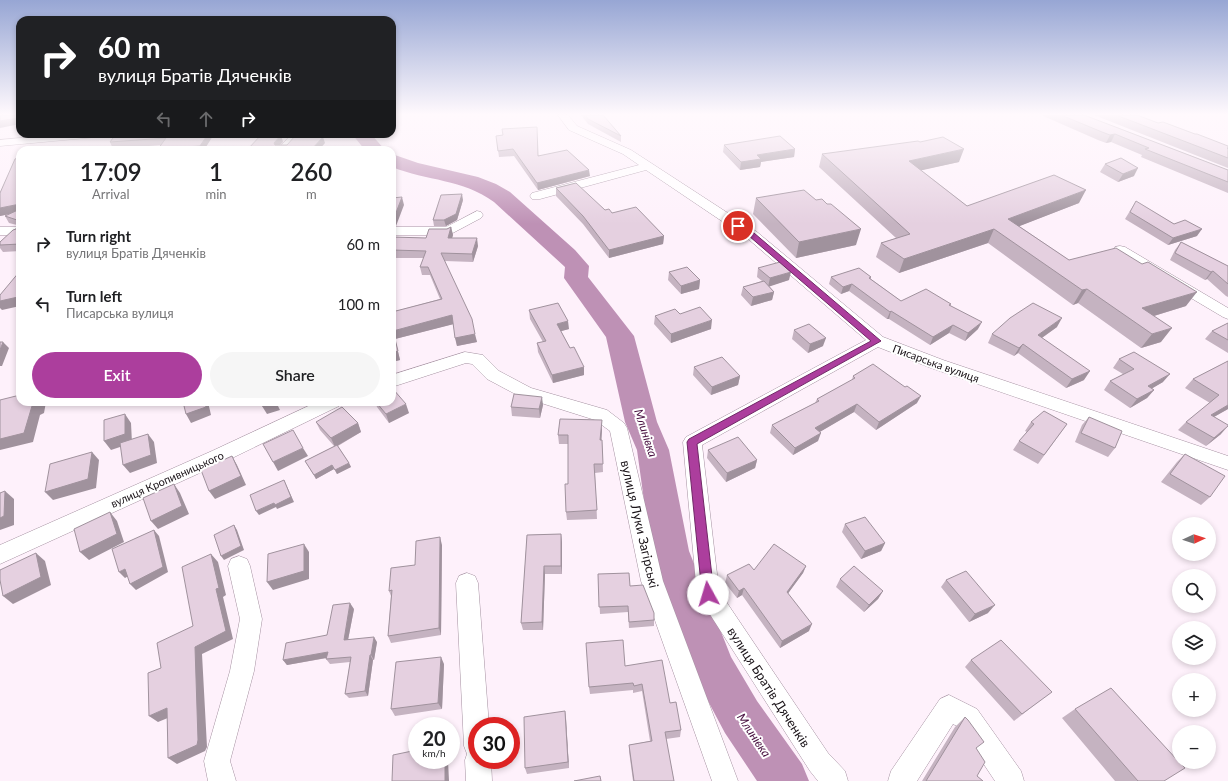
<!DOCTYPE html>
<meta charset="utf-8">
<style>
:root{--surface:#fff;--page:#f6f6f6;--text:#202124;--muted:#757577;--accent:#ac3e9d}
body{margin:0;font-family:Lato,sans-serif;background:var(--page);color:var(--text);height:100vh;display:flex;flex-direction:column;font-size:15px;white-space:nowrap}
*{box-sizing:border-box;margin:0}
p{font-size:13px;color:var(--muted)}
.icon{flex:none;width:22px;height:22px;fill:none;stroke:currentColor;stroke-width:2;stroke-linecap:round;stroke-linejoin:round}
.map{position:relative;flex:1;overflow:hidden}
.drawer{position:absolute;left:16px;top:146px;width:380px;height:260px;display:flex;flex-direction:column;background:var(--surface);border-radius:12px;box-shadow:0 2px 6px #0003}
.drawer>*{flex:none}
.hud{position:absolute;left:16px;top:16px;width:380px;height:122px;border-radius:12px;box-shadow:0 2px 6px #0003;background:#202124;color:#fff;overflow:hidden}
.needle{width:26px;rotate:87deg}
.fabs{position:absolute;left:1172px;top:517px;display:grid;gap:8px}
.fabs a{display:grid;place-items:center;width:44px;height:44px;border-radius:50%;background:var(--surface);box-shadow:0 2px 6px #0003;font-size:20px}
.speed{position:absolute;left:408px;top:717px;display:flex;gap:8px;font-size:20px;font-weight:700;text-align:center}
.speed>*{display:grid;place-content:center;width:52px;height:52px;border-radius:50%;background:var(--surface);box-shadow:0 2px 6px #0003;line-height:1}
.speed small{font-size:10px;font-weight:400}
.speed .limit{border:6px solid #d22;background:#fff;color:#111}
.pin{position:absolute;display:grid;place-items:center;width:34px;height:34px;color:#fff;margin:-17px;border:2px solid #fff;border-radius:50%;box-shadow:0 1px 4px #0007}
.me{position:absolute;width:44px;margin:-22px;rotate:354deg;stroke-linejoin:round;filter:drop-shadow(0 0 3px #0008)}
.turn{display:flex;align-items:center;gap:14px;height:84px;padding:0 16px;font-size:18px}
.turn .icon{width:52px;height:52px;stroke-width:2.5}
.turn b{display:block;font-size:28px;line-height:34px}
.lanes{display:flex;align-items:center;height:38px;padding:0 16px;background:#0003;justify-content:center;gap:20px;direction:ltr}
.lanes .off{opacity:.35}
.eta{display:flex;justify-content:space-evenly;align-items:center;height:68px;text-align:center}
.eta b{font-size:24px;font-weight:600;line-height:28px}
.cta{display:flex;gap:8px;margin-top:auto;padding:8px 16px}
.cta a{flex:1;height:46px;border-radius:24px;background:var(--accent);color:#fff;font-size:16px;font-weight:600;line-height:46px;text-align:center}
.cta a+a{background:var(--page);color:var(--text)}
ul{padding:0;list-style:none}
li{display:flex;align-items:center;gap:12px;height:60px;padding:0 16px}
li div{flex:1}
li b{display:block;font-size:15px}
li em{font-style:normal}
.map>svg:first-child{display:block}
</style>
<div class="map">
<svg width="1228" height="781" viewBox="0 0 1228 781">
<rect width="100%" height="100%" fill="#fef1fb"/>
<g fill="none" stroke-linecap="round" stroke-linejoin="round">
<path fill="#be91b5" fill-rule="evenodd" d="M352,134H371L385,150H365Z
M392,154L418,163L478,177L496,184L510,192L575,250L589,266L588,277L634,336L657,422L669,450L689,551L731,657L757,701L802,764L809,781H757L725,733L700,686L694,671L651,551L637,450L625,422L606,337L564,278L565,267L494,202C463,179 427,181 392,167Z"/>
<defs>
<path id="minor" d="M558,115H568L577,126L631,150L757,232L883,337L943,360L1228,456V470L931,368L878,347L702,445L719,591L828,753L845,771L848,781H818L810,771L697,594L683,442L686,437L866,340L747,238L646,170L540,199H532L530,196L532,193L639,165L623,154L569,130Z
M63,134H102L97,137L0,146V140Z
M292,134H303L288,150H277Z
M477,211L481,212L483,215L481,218L449,235H392V227H446Z
M0,227H20V235H0Z
M1120,246L1125,247L1228,308V319L1223,317L1115,253L1113,250L1115,247Z
M465,352L483,355L499,371L531,388L607,410L624,423L627,428L663,581L738,781H712L641,581L610,431L595,420L519,396L487,379L472,364L466,363L392,387V375Z
M317,402H342L339,406L226,461L0,564V545L212,451Z
M239,556L247,559L250,566L262,619L254,671L230,761L236,781H208L204,761L230,671L240,619L228,566L231,559Z
M467,573L475,576L478,583L489,726H477V760H491L492,781H466L465,760L467,754L464,746L456,583L459,576Z
M949,695L977,709L1021,771L1024,781H995L959,727L953,724L917,781H888L891,771L940,699Z"/>
</defs>
<use href="#minor" stroke="#a591a1" stroke-width="1"/>
<use href="#minor" fill="#fff" fill-rule="evenodd"/>
</g>
<path fill="#c5b3c1" d="M581,115H603L621,136V142L588,124Z
M1041,115H1084L1228,170V193L1141,157L1142,155L1111,142L1106,143L1098,140Z
M1094,115H1137L1158,123L1228,146V168Z
M502,129L538,155L590,176L538,190L514,156L499,157L496,136L503,135Z
M116,134H214L204,150H158V149L161,145L113,149L110,142Z
M724,145L795,149L794,157L761,162L760,167L740,170L723,152Z
M822,154L959,162L921,170L967,206L1079,203L1019,226L1069,260L1186,306L1154,316L1161,342L1141,348L1078,303L1073,305L988,243L899,273L876,257L881,243L896,238L819,167Z
M20,157V251L3,252L0,248V242L16,229L17,225L9,223L5,216L9,214L0,216V193Z
M1105,164L1134,176L1118,182L1100,172Z
M556,188L605,210L612,213L664,236L663,244L609,258L583,224L556,196Z
M756,198L856,245L796,258L753,214Z
M463,200L457,220L446,226H434L433,220Z
M1136,201L1174,224L1197,236L1168,245L1125,219Z
M451,227L453,235L452,238L478,246L473,262L445,261L477,342L457,346L453,324L395,339L400,360L392,362V312L440,299L430,275H422L420,267L424,258H392V235V237L426,238Z
M1181,242L1228,266V297L1226,296L1207,279L1205,280L1170,260L1175,250Z
M758,268L789,280L769,286L774,292L772,300L751,306L741,295L743,287L762,281L757,277Z
M669,272L700,280L699,289L681,294L668,280Z
M831,277H871V279L901,301L950,305L978,329L965,341L949,333L930,345L889,319H887L849,291L841,294L829,284Z
M529,310L569,329L561,331L570,348L584,367V375L553,383L538,352L537,343L543,342L530,319Z
M680,314L711,329L671,343L654,324L655,316Z
M1228,323V353L1205,339L1212,331Z
M1057,327L1042,338L1084,380L1066,388L1018,353L1014,356L988,343L992,334Z
M794,330L823,346L808,353L792,339Z
M1119,359L1163,382L1152,388L1154,390L1147,398L1130,408L1104,390L1110,381L1123,374L1113,368Z
M1228,361V409L1214,417L1221,434L1206,446L1178,430L1186,422L1210,403L1185,388L1193,379Z
M694,367L740,376L738,385L711,395L693,375Z
M853,376L917,403L876,430L854,412L819,432L818,441L793,455L770,433L772,425L815,403L817,399L852,380Z
M375,402H392L409,413L389,423L377,407Z
M543,405L540,418L512,416L511,407Z
M1089,417L1115,448L1108,457L1075,442L1082,425Z
M316,422L358,423L361,432L338,446L349,463L351,467L337,474L334,469L316,479L305,461L334,446L320,430Z
M1031,422L1067,424L1038,464L1013,450L1019,441L1027,432L1025,431Z
M602,429L601,440H602L603,472L595,473L597,519L567,520L566,512L568,484V444H559L558,435Z
M708,450L757,460L755,468L726,482L707,458Z
M1185,454L1210,497L1201,505L1161,482L1177,462Z
M845,524L885,543L881,551L861,559L842,532Z
M561,534L562,543V574H545L543,630H523L521,623L527,535Z
M442,545L441,635L391,643L388,636L391,596L389,591L415,565Z
M806,566L803,573L788,593L809,631L780,648L742,595L737,598L725,583L727,575L754,570Z
M598,574L630,586L654,620V626L629,628L628,612L600,614Z
M840,579L883,591L878,599L864,612L836,587Z
M946,580L988,613L969,622L941,587Z
M354,609L348,640L377,642L374,660H373L368,696L349,698L345,694L350,662L330,664L326,659L327,658L287,665L283,660L327,635Z
M971,660L1043,698L1014,721L965,667Z
M444,664L442,709L395,716L391,709Z
M625,666L670,703L681,730L680,737L666,739L674,781H633L629,751V745L650,741L642,691L633,693V690L590,694L589,687Z
M1075,709L1164,781H1115L1062,718Z
M565,711L569,768L527,774L525,768Z
M965,717L976,749L977,776L983,781H922L955,727Z"/>
<path fill="#a0929d" d="M19,115H20V124L0,128V121Z
M208,134H214L204,150H202L200,146Z
M1115,134L1111,142L1106,143L1110,135Z
M281,135L283,142L276,149L274,143Z
M323,137L325,143L319,150H311Z
M795,149L794,157L761,162L760,167L740,170L741,162L757,155Z
M964,149L959,162L905,174L909,161Z
M1138,168L1134,176L1118,182L1123,174Z
M589,170L590,176L538,190L537,183Z
M1086,190L1079,203L1002,233L1008,219Z
M462,194L463,200L457,220L446,226L444,220Z
M402,197L404,205L396,226L392,227V218Z
M20,204V212L0,216V208Z
M451,227L453,235L450,245L448,238Z
M861,229L856,245L796,258L799,242Z
M994,229L988,243L899,273L904,259Z
M1202,229L1197,236L1168,245L1173,238Z
M664,236L663,244L609,258V250Z
M477,238L478,246L473,262L472,254Z
M1213,271L1207,279L1205,280L1211,272Z
M791,272L789,280L768,287L770,278Z
M700,280L699,289L681,294V286Z
M852,284L849,291L841,294L843,287Z
M1087,289L1078,303L1073,305L1082,290Z
M20,292V306L2,310L0,308V301Z
M774,292L772,300L751,306L753,297Z
M1197,292L1186,306L1134,322L1142,308Z
M891,311L889,319H887L890,312Z
M452,315L454,324L395,339L400,360L392,362L393,331Z
M1062,318L1057,327L1033,344L1038,335Z
M712,320L711,329L671,343V334Z
M568,321L569,329L558,332L557,324Z
M982,322L978,329L965,341L968,333Z
M953,325L949,333L930,345L933,337Z
M1172,328L1161,342L1141,348L1152,334Z
M475,334L477,342L457,346L455,338Z
M826,338L823,346L808,353L810,344Z
M3,342L9,348L2,366H0V350Z
M1023,344L1018,353L1014,356L1019,348Z
M584,367V375L553,383L552,375Z
M1090,371L1084,380L1066,388L1072,379Z
M1170,374L1163,382L1141,395L1148,386Z
M740,376L738,385L711,395L712,387Z
M1154,390L1147,398L1130,408L1137,399Z
M921,396L917,403L876,430L879,422Z
M542,397L543,405L540,418L539,409Z
M37,402H46L44,413L40,415L33,442L0,450V439L32,406Z
M205,402H208L211,415L191,423L186,414Z
M272,402H276L280,410L267,414L262,406Z
M406,404L409,413L389,423L386,414Z
M857,404L854,412L813,436L815,428Z
M1228,405V409L1203,423L1211,415Z
M125,414L131,423L132,443L111,450L104,441Z
M602,420V429L601,449L600,440Z
M358,423L361,432L335,447L331,438Z
M1228,426L1221,434L1206,446L1214,438Z
M821,433L818,441L793,455L795,448Z
M148,434L154,442L157,463L130,473L123,465Z
M303,448L308,456L278,471L273,462Z
M92,452L99,460L96,488L53,500L45,492Z
M232,456L237,465L246,485L215,499L209,491Z
M757,460L755,468L726,482L727,473Z
M349,463L351,467L337,474L335,470Z
M332,465L334,469L316,479L314,475Z
M284,480L294,502L277,509L276,507L259,515L256,511L274,503Z
M174,484L180,493L189,514L158,529L151,521Z
M5,491L14,499V525L0,530V518Z
M110,512L117,521L124,542L89,560L80,552Z
M234,525L237,530L244,550L224,560L221,556Z
M154,530L159,536L168,572L136,590L130,584Z
M561,534L562,543V574L561,566Z
M440,537L442,545L441,635L439,628Z
M885,543L881,551L861,559L865,551Z
M304,544L309,552V579L273,590L267,582Z
M36,553L45,561L51,585L13,604L3,596Z
M211,554L218,562L226,595L223,597L233,639L202,654L207,747L205,751L177,764L168,758L195,647L216,589Z
M544,566L545,574L543,630L542,622Z
M806,566L803,573L784,599L787,592Z
M125,569L130,575L125,578L119,572Z
M744,588L742,595L737,598L739,591Z
M883,591L878,599L864,612L869,605Z
M350,603L354,609L347,645L344,640Z
M995,605L988,613L969,622L975,614Z
M812,624L809,631L780,648L782,641Z
M374,637L377,642L374,660L371,655Z
M328,652L331,657L287,665L283,660Z
M370,655L373,660L368,696L365,691Z
M441,657L444,664L442,709L438,703Z
M167,708L175,715L158,722L149,716Z
M565,711L566,718L569,768L568,762Z
M445,760H448L449,781H445Z"/>
<path fill="#e5d0e0" stroke="#a0929d" d="M0,115H19L18,118L0,121Z
M585,115H603L621,136L588,119Z
M1061,115H1084L1228,170V182L1145,149L1149,148L1115,134L1110,135L1102,132Z
M1116,115H1137L1158,123L1163,122L1195,134H1197L1228,146V148H1227L1228,149V158Z
M537,127L538,156L567,150L589,170L537,183L513,149L498,151L496,136L503,135L502,129Z
M116,134H208L200,146L158,149L166,138L110,142Z
M262,134H280L281,135L274,143L275,145H287L295,136L323,137L311,150H247Z
M780,136L795,149L757,155L761,159L741,162L724,145Z
M943,137L964,149L909,161L967,206L1054,175L1086,190L1008,219L1069,260L1116,248L1142,264L1148,262L1197,292L1142,308L1172,328L1152,334L1087,289L1082,290L994,229L904,259L881,243L910,234L822,154L918,141L920,142Z
M37,147L40,148L39,150H35Z
M20,157V204L0,208V193L15,159Z
M1121,158L1138,168L1123,174L1105,164Z
M576,183L605,210L609,209L612,213L636,207L664,236L609,250L583,216L556,188Z
M804,190L816,200L822,199L827,204H831L861,229L799,242L756,198Z
M462,194L456,214L444,220H433L441,195Z
M402,197L394,218H392V198Z
M1136,201L1174,224L1185,220L1202,229L1173,238L1130,212Z
M20,209V221L5,216Z
M20,223V244L0,245V242L13,230L16,229L17,226Z
M451,227L448,238H477L472,254L441,253L472,319L475,334L455,338L452,315L393,331L398,351L392,353V312L442,299L428,267H420L426,251L392,250V237L426,238L429,229H447Z
M1181,242L1228,266V284L1213,271L1211,272L1175,253Z
M780,262L791,272L770,278L758,268Z
M687,267L700,280L681,286L669,272Z
M859,268L871,277L869,278L901,301L926,289L951,304L949,305L982,322L968,333L953,325L933,337L891,311L890,312L852,284L843,287L831,277Z
M20,271V292L18,297L0,301V295Z
M764,281L774,292L753,297L743,287Z
M558,303L568,321L557,324L570,348L574,347L584,367L552,375L537,343L546,341L529,310Z
M1033,303L1062,318L1038,335L1090,371L1072,379L1023,344L1019,348L992,334L1010,318Z
M700,307L712,320L671,334L655,316L675,309L680,314Z
M1228,323V340L1212,331Z
M809,324L826,338L810,344L794,330Z
M0,342H3L0,350Z
M1134,352L1170,374L1148,386L1154,390L1137,399L1110,381L1134,369L1119,359Z
M722,357L740,376L712,387L694,367Z
M1228,361V405L1211,415L1228,425V426L1214,438L1186,422L1219,395L1193,379Z
M873,364L905,387L907,386L921,396L879,422L857,404L815,428L821,433L795,448L772,425L819,401L817,399L855,378L853,376Z
M392,389H393L406,404L386,414L376,402H392Z
M514,394L542,397L539,409L511,407Z
M20,395V402H37L36,405L32,406L24,433L0,439V400Z
M183,402H205L206,407L186,414Z
M261,402H272L262,406Z
M342,407L358,423L331,438L316,422Z
M1044,411L1067,424L1044,455L1019,441L1034,424L1031,422Z
M125,414V434L104,441V420Z
M1089,417L1122,431L1115,448L1081,433Z
M560,419L602,420L600,440H602L603,464H594L597,510L566,512L565,484H568V435H558Z
M293,430L303,448L273,462L263,444Z
M148,434L151,455L123,465L120,443Z
M738,437L757,460L727,473L708,450Z
M337,445L349,463L335,470L332,465L314,475L305,461Z
M92,452L88,479L45,492L50,464Z
M1185,454L1225,476L1210,497L1170,474Z
M232,456L241,476L209,491L201,470Z
M284,480L291,497L275,505L274,503L256,511L250,495Z
M174,484L182,506L151,521L143,498Z
M5,491L4,516L0,518V493Z
M110,512L117,534L80,552L74,529Z
M865,517L885,543L865,551L845,524Z
M234,525L241,546L221,556L214,535Z
M154,530L163,567L130,584L125,569L119,572L112,549Z
M561,534V566H544L542,622L521,623L527,535Z
M440,537L439,628L388,636L392,590L389,591L391,568L415,565L416,541Z
M304,544V571L267,582L268,554Z
M774,544L806,566L787,592L812,624L782,641L744,588L739,591L727,575L749,564L754,570Z
M36,553L41,577L3,596L0,580V570Z
M211,554L219,588L216,589L226,631L195,647L198,740L197,745L168,758L167,708L149,716L148,673L161,668L157,643L193,626L182,567Z
M854,566L883,591L869,605L840,579Z
M966,571L995,605L975,614L946,580Z
M629,573L630,586L643,585L654,613V620L629,622L628,606L599,607L598,574Z
M350,603L344,640L374,637L371,655H370L365,691L345,694L351,657L326,659L328,652L283,660L286,643L327,635L333,605Z
M623,640L625,666L662,660L670,703L676,702L681,730L665,732L674,781H634L629,745L652,741L642,684L634,686L633,683L589,687L586,643Z
M1001,640L1052,692L1022,714L971,660Z
M441,657L438,703L391,709L396,662Z
M1111,688L1179,762L1185,768L1164,781H1138L1075,709Z
M565,711L568,762L525,768L524,717Z
M965,717L968,720L984,742L976,748L985,762L977,776L983,781H926Z
M417,750V760H445V781H392L393,755Z
M600,776L601,781H574Z"/>
<linearGradient id="sky" x2="0" y2="1"><stop stop-color="#97a6d4"/><stop offset="0.51" stop-color="#fff9fd"/><stop offset="1" stop-color="#fff9fd" stop-opacity="0"/></linearGradient>
<rect width="1228" height="224" fill="url(#sky)"/>
<path fill="#ac3e9d" stroke="#702866" d="M736,224H741L754,233L881,341L697,444L714,594L712,598L708,600L704,598L702,594L687,442L689,439L871,341L749,236L736,227Z"/>
<g text-anchor="middle" dominant-baseline="central" stroke-width="4" stroke-linejoin="round" paint-order="stroke">
<g font-size="11" fill="#191217" stroke="#fff">
<text transform="translate(936 363) rotate(20)">Писарська вулиця</text>
<text transform="translate(167 479) rotate(-24)">вулиця Кропивницького</text>
</g>
<g font-size="12" font-style="italic" fill="#491241" stroke="#fff">
<text transform="translate(646 433) rotate(72)">Млинівка</text>
<text transform="translate(754 735) rotate(56)">Млинівка</text>
</g>
<g font-size="13" fill="#191217" stroke="#fff">
<text transform="translate(640 524) rotate(77)">вулиця Луки Загірські</text>
<text transform="translate(769 687) rotate(57)">вулиця Братів Дяченків</text>
</g>
</g>
</svg>
<div class="fabs">
<a><svg class="needle" viewBox="-14 -14 28 28"><path d="M0-13l5 13h-10z" fill="#e53935"/><path d="M0 13l5-13h-10z" fill="#757577"/></svg></a>
<a><svg class="icon" aria-label="search" viewBox="0 0 24 24"><circle cx="10" cy="10" r="6"/><path d="M15 15l6 6"/></svg></a>
<a><svg class="icon" aria-label="layers" viewBox="0 0 24 24"><path d="M12 4l9 5-9 5-9-5zM3 14l9 5 9-5"/></svg></a>
<a>+</a>
<a>−</a>
</div>
<div class="speed"><div>20<small>km/h</small></div><div class="limit">30</div></div>
<div class="pin" style="left:738px;top:226px;background:#d93025"><svg class="icon" aria-label="arrive" viewBox="0 0 24 24"><path d="M6 21V4h12l-3 4 3 4H6"/></svg></div>
<svg class="me" style="left:708px;top:594px" viewBox="-20 -20 40 40"><circle r="19" fill="#fff"/><path d="M0-13L10 11 0 6-10 11z" fill="#ac3e9d"/></svg>
<div class="hud">
<div class="turn"><svg class="icon" aria-label="right" viewBox="0 0 24 24"><path d="M7 20v-9h11M14 6l5 5-5 5"/></svg><div><b>60 m</b>вулиця Братів Дяченків</div></div>
<div class="lanes"><svg class="icon off" aria-label="left" viewBox="0 0 24 24"><path d="M17 20v-9H6M10 6l-5 5 5 5"/></svg><svg class="icon off" aria-label="ahead" viewBox="0 0 24 24"><path d="M12 20V5M6 11l6-6 6 6"/></svg><svg class="icon" aria-label="right" viewBox="0 0 24 24"><path d="M7 20v-9h11M14 6l5 5-5 5"/></svg></div>
</div>
<section class="drawer">
<div class="eta">
<div><b>17:09</b><p>Arrival</p></div>
<div><b>1</b><p>min</p></div>
<div><b>260</b><p>m</p></div>
</div>
<ul>
<li><svg class="icon" aria-label="right" viewBox="0 0 24 24"><path d="M7 20v-9h11M14 6l5 5-5 5"/></svg><div><b>Turn right</b><p>вулиця Братів Дяченків</p></div><em>60 m</em></li>
<li><svg class="icon" aria-label="left" viewBox="0 0 24 24"><path d="M17 20v-9H6M10 6l-5 5 5 5"/></svg><div><b>Turn left</b><p>Писарська вулиця</p></div><em>100 m</em></li>
</ul>
<div class="cta"><a>Exit</a><a>Share</a></div>
</section>
</div>
